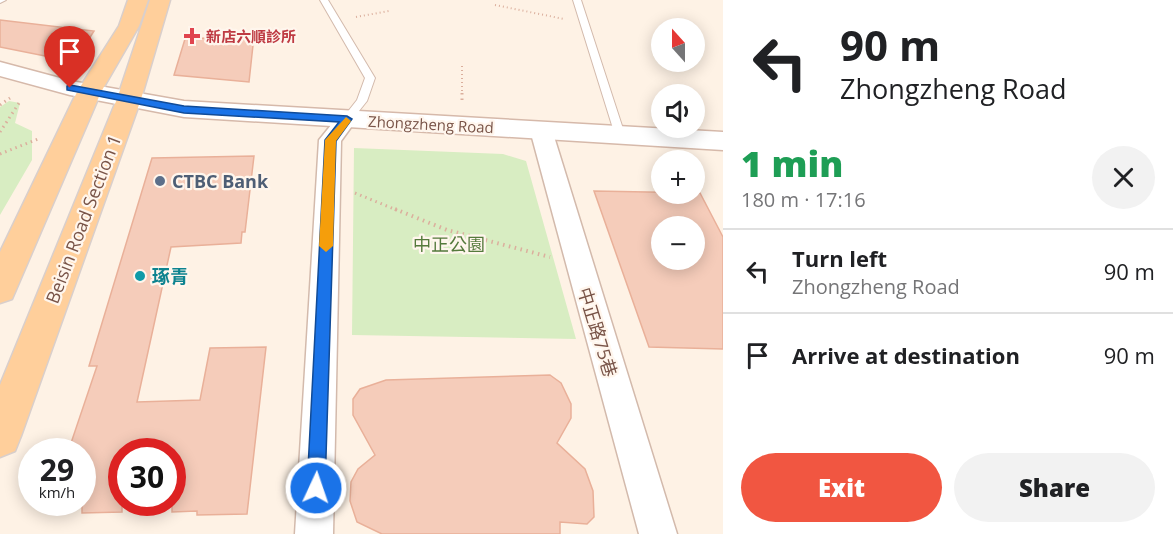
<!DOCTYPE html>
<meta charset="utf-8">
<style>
:root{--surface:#fff;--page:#f2f2f2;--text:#202124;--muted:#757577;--line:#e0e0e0;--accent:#f15641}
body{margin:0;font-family:"Open Sans","Noto Sans TC",sans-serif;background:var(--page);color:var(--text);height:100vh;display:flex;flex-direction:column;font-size:22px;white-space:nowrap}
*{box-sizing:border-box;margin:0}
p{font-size:20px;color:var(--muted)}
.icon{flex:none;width:33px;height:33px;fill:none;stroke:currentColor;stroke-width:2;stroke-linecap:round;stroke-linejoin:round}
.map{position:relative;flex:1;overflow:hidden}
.drawer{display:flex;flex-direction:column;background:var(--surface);width:450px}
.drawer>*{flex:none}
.guide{background:#fff;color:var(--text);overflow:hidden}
.needle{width:39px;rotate:339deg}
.tools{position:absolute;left:651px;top:18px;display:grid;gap:12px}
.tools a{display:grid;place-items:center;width:54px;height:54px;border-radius:50%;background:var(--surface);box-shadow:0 3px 15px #0003;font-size:30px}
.speed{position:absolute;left:18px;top:438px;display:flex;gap:12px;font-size:30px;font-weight:700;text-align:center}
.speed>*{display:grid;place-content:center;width:78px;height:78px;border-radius:50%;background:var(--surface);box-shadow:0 3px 15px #0003;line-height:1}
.speed small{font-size:15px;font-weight:400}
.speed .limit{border:9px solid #d22;background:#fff;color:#111}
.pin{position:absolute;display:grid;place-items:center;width:51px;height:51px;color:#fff;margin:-62px -26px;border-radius:50% 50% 50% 0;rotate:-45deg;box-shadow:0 0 6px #0007}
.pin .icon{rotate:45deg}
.me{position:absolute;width:66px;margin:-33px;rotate:3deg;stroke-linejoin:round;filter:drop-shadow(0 0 4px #0008)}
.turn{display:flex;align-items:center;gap:21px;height:126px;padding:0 18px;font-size:27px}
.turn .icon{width:78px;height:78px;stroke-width:2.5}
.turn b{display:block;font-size:42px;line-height:51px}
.round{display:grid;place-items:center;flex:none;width:63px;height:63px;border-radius:32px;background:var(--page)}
.summary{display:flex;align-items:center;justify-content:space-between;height:102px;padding:0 18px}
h1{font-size:36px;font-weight:800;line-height:45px;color:#1e9e55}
.button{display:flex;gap:12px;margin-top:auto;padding:12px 18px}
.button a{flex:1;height:69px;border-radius:36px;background:var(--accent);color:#fff;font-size:24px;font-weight:800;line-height:69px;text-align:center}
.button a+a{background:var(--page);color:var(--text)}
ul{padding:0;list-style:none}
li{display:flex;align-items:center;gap:18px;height:84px;padding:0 18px;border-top:2px solid var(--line)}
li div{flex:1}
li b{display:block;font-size:22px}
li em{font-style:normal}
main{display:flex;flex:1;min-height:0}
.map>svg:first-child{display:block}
</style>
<main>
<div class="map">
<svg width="723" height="534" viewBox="0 0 723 534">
<rect width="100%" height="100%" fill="#fef2e5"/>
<path fill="#d8edc2" d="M9,101L20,103L15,123L32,131V160L0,215V107Z
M354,148L503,154L526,161L576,339L352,335Z"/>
<path fill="#f5ccba" stroke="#e9b099" stroke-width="1.5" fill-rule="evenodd" d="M0,20L94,31L78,56L60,59L0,47Z
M254,36L249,82L174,75L185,39Z
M254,156L245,232H242L241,243L171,247L137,402L200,400L210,348L266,347L247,514L197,515V511L172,512V452H122V512L82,513V452H68L97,366H89L152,158Z
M594,191L700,193L723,237V349L649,347ZM662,226H694V260H662Z
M550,375L561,383L571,404V418L557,443L585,469L593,491L594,517L587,524L560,522V534H382L357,522L350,501L351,482L358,469L375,455L353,415V399L360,389L386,380Z"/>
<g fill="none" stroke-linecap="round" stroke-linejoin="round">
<defs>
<path id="lane" d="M0,0H6L0,3Z
M320,0H328L375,78L367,101L351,121L347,122L342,119L357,100L365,78Z
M573,0H581L625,135L624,138L620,139L615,135Z"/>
<path id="street" d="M347,112L354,114L357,119L341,141L333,534H295L319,140L340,114Z
M541,123L549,125L552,130L677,534H639L530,130L533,125Z"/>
<path id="secondary" d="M0,62L71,81L184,101L723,132V150L184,117L70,95L0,76Z"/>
<path id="primary" d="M128,0H148L139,26L101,92L12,299L0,303V252L77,92L119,26Z
M150,0H170L141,99L21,436L15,451L0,457V385L117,99Z"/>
</defs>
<use href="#lane" stroke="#d3baac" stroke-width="2"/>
<use href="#street" stroke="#d3baac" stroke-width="3"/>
<use href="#secondary" stroke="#d6b9aa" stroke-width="3"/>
<use href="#primary" stroke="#d9cfcc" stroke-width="3"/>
<path stroke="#dbaf9d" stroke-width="2" stroke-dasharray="1 3" stroke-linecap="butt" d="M495,5L564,19
M356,17L389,11
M65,62L80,56
M462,66V94"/>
<path stroke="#dbaf9d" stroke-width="3" stroke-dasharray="1.5 4" stroke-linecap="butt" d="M462,93V104
M0,105L10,98
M0,132L21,100
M0,154L38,139
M355,193L399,211"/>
<path stroke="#dbaf9d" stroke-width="4" stroke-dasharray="1.5 4.5" stroke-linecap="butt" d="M395,209L447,230L550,257"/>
<use href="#lane" fill="#fff" fill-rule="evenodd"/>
<use href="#street" fill="#fff" fill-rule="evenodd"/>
<use href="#secondary" fill="#fff" fill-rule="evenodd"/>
<use href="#primary" fill="#ffcf9b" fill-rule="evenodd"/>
</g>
<path fill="#1a73e8" stroke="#114b97" stroke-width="1.5" d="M70,85L184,106L347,116L352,119L336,141L325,488L322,494L316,497L309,494L307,488L325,140L339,122L184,113L67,90V86Z"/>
<path fill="#f59e0b" d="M346,117L351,121L336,141L333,246L326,252L319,246L325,140Z"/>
<path fill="#e0444e" stroke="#fff6ed" stroke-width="2" d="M189 27h6v6h6v6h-6v6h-6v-6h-6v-6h6z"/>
<circle fill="#5c6f8a" stroke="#fff6ed" stroke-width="2" cx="160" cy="181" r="6"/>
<circle fill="#0f9aa8" stroke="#fff6ed" stroke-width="2" cx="140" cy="276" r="6"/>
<g text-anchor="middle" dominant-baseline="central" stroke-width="4.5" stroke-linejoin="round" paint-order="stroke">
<g font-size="15" font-weight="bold" fill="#be3a42" stroke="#fff6ed" text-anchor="start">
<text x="206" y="36">新店六順診所</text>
</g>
<g font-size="15" fill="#795448" stroke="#fff6ed">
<text transform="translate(431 124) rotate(3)">Zhongzheng Road</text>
</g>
<g font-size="18" font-weight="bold" fill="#4e5e75" stroke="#fff6ed" text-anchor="start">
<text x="172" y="181">CTBC Bank</text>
</g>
<g font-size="18" fill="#795448" stroke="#fff6ed">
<text transform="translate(83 219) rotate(-69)">Beisin Road Section 1</text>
<text transform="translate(598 332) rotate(73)">中正路75巷</text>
</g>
<g font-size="18" fill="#557a3c" stroke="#fff6ed">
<text x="449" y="244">中正公園</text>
</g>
<g font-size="18" font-weight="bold" fill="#0d838f" stroke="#fff6ed" text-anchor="start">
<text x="152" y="276">琢青</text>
</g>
</g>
</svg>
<div class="tools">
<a><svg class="needle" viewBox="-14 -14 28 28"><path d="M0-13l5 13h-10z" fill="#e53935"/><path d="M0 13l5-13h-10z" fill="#757577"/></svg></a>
<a><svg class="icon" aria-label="sound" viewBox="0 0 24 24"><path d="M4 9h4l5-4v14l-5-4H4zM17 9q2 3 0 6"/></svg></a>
<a>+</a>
<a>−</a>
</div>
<div class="speed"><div>29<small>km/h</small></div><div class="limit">30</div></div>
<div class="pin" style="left:70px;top:88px;background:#d93025"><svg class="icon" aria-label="arrive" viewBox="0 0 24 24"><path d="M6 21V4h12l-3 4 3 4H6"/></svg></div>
<svg class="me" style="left:316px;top:488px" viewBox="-20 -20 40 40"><circle r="17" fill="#1a73e8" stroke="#fff" stroke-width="3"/><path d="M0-11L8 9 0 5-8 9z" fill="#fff"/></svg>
</div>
<section class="drawer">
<div class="guide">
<div class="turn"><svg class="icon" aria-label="left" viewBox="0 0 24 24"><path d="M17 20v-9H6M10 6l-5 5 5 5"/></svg><div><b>90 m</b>Zhongzheng Road</div></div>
</div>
<div class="summary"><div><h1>1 min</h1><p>180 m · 17:16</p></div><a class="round"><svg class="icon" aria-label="close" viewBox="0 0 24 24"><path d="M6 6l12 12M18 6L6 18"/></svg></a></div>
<ul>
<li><svg class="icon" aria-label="left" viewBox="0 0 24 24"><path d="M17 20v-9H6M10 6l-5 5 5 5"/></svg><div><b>Turn left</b><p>Zhongzheng Road</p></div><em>90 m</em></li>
<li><svg class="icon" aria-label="arrive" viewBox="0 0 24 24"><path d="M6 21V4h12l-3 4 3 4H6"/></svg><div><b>Arrive at destination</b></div><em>90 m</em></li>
</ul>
<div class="button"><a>Exit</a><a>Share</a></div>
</section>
</main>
